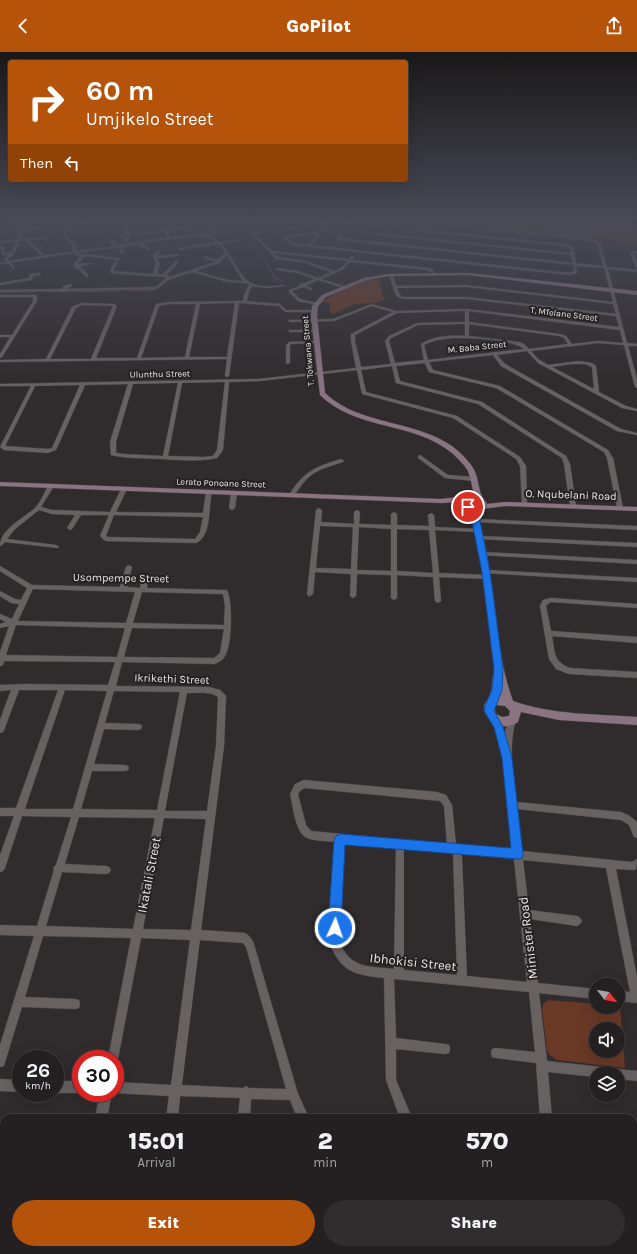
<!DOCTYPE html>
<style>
:root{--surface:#242021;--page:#302d2e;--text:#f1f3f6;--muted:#a3a3a5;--line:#413e3f;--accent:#b45309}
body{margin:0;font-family:Karla,sans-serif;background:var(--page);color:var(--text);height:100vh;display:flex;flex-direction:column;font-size:15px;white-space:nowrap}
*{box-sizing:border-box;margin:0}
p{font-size:13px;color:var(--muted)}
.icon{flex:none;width:22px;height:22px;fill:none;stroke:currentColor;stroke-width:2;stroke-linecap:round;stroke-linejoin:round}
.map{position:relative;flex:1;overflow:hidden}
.panel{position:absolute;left:0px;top:1062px;width:637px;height:140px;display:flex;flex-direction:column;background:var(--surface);border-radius:12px 12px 0 0;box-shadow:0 4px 16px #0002,0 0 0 1px var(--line)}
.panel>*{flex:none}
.hud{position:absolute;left:8px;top:8px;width:400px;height:122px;border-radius:4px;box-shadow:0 4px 16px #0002,0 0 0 1px var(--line);background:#b45309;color:#fff;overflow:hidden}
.needle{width:26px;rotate:121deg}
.tools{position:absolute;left:589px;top:926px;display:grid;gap:8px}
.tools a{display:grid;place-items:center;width:36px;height:36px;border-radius:50%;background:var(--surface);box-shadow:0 4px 16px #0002,0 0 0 1px var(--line);font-size:20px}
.speed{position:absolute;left:12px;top:998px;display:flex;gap:8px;font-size:20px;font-weight:700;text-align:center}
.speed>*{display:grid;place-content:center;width:52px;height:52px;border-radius:50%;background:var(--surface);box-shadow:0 4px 16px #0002,0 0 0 1px var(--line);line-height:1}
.speed small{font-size:10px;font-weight:400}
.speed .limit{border:6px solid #d22;background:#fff;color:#111}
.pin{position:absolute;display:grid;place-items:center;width:34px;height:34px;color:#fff;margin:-17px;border:2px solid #fff;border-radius:50%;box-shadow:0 1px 4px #0007}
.me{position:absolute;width:44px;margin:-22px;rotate:3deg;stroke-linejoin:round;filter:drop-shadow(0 0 3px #0008)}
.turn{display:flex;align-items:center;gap:14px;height:84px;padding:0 12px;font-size:18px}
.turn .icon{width:52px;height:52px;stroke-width:2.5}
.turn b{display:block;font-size:28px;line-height:34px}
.then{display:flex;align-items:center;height:38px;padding:0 12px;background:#0003;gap:8px;font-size:15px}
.eta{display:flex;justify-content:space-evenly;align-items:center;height:68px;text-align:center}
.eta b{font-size:24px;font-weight:800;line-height:28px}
.primary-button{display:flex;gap:8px;margin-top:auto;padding:8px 12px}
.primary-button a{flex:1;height:46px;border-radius:24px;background:var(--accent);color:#fff;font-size:16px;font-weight:800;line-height:46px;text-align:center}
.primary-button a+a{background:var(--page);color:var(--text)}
header{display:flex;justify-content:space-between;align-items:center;height:52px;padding:0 12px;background:var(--accent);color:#fff;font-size:18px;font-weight:800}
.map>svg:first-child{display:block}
</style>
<header><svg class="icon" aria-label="back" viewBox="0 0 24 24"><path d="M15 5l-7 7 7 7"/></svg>GoPilot<svg class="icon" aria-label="share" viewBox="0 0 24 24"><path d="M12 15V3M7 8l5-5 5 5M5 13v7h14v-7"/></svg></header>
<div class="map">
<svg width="637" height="1202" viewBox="0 0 637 1202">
<rect width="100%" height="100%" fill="#302b2c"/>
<path fill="#693926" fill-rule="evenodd" d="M372,166H637V191Z
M378,226L384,248L374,251L355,252L332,262L329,259L331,251L322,250C336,239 361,230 378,226Z
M549,948L596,952V955H620L625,1016L557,1008L551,1004L547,999L542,956L544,951ZM596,977H618V999H596Z"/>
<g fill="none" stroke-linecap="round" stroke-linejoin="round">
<path stroke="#67496f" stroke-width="1" d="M214,166C241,181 265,201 276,230
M357,166L592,189
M274,224L283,230
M126,239L155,238
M0,240H34
M47,240L120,239"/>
<path fill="#2f063c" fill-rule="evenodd" d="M10,166H26L23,168L0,171V167Z
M620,166H628L637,169V173Z"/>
<defs>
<path id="street" d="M103,166H107L82,173L81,175L65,179L68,185L76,191V199L115,194L111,192L110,188L112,187L114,188V191L119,193L167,185L165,179L130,184L128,189L124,190L125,186L117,183L119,182L126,185L127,183L122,178L126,175L123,168L145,166L126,170L129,174L145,169L175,168L173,166H176L182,169L191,168L189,166L195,167V169L184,171L197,182L212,179L203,173L204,171L215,179L231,176L230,178L204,183H211L219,190L238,187L237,189L221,192C234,203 239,229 256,233C265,235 275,234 284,233L286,234L267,236L252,234L248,243L247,249L280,252L286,258H314L316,259L314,260H285L279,254L239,251L229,324L227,325L225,324L227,307L0,310V308L46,307L72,255L81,251L114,252L117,254L96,306H137L156,252L169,250L243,249L244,243L249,233L246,231L228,230L192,220L168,228L157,237L64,239L62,240L60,239L0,240V238L62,237L64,234L71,232L72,234L66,237L156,235L165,227L166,225L148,224L111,221L110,217L117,208L85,204L78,212L89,211L91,212L78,215L83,217L89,224L86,225L81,219L74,215V211L81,204L75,203L74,201L11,211L15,216L13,217L8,211L0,213V211L6,210L4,207L9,203H3L0,194L4,195L5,201H11L16,191L19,192L13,203L8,207L9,209L42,204L28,191L24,189L0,191V189L21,187L17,185L19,182L15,172H17L20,177L44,174L43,176L21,179L23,182L21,185C30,189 39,183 48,187L47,189L43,187L28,188L45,203L73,200L72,191L66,187L62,178L79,173L80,171ZM178,170L181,171L185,174L130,182L126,178C140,168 162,170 178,170ZM187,176L193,182L170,185L168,179ZM196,184L209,185L215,190L179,196L178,198L217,192L224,197L225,201L217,208L204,204V206L215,210L169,225V223H166L179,210L176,209L163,222H157L160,211L157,206L178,204L179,202L157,204L161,200L158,199L153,203L156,211L153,222H151L114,219V217L120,206L77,201L119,195L120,201L122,202L124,201L122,195L138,192L148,199L149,197L141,191ZM227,203L243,229L228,228L196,219L219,211ZM235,251L227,305H189L200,252ZM169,252H196L185,305L141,306L159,254ZM82,253L113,254L91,307H50L76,256Z
M383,166L586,185L600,190L607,215L637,218L630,202L632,199H637V201L634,202L637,212V220L608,217L627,291L637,292V294H628L637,327V336L635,335L624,293L598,291L531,299L538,307L548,313L579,309L592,311L596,314L599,340L626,354L637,357V359L622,356L538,311L527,299L497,303L505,312L621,377L637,381V383L617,379L501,314L493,303L429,310L433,318L500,334L608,398L613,406L623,456L622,457L620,458L617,456L607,406L604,400L496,336L429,320L425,311L396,314L400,329L482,350L566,404L570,412L576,454L575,455L573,456L570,454L564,412L562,406L478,352L396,331L392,314L361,318L366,340L457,364L520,405L526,414L527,454L525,455L522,453L520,414L516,407L453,366L362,342L357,318L259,329L229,330L223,398L217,406C199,410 179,408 161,407C144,406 128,407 111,403L110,390L128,332L85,333L56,398L48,401L4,398L0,395L31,334H0V332L259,327L356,316L351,289V282L393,260L372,254L334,269L290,270L288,269L290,268L333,267L372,252L396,259L467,257L619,275L616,264L466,247H402L396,244L389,223L391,222L393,223L396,234L466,233L613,250L604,216L576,214L577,221L569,223L308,195L293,193L282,185L311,180H320L328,172L255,182L272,199L348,207L352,204L354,205L352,208L427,216L432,217L435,222L432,223L430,219L427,218L350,210L344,217L321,227L344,234V236L318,228L306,234L312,236V238L303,235L292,239L300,247L317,251V253L298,249L289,240V238L300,234V232H302L315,227L297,221L276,218V216L298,219L318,226L331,220L305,211L276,207L251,181L331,169L350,170L564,192L573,195L576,211L603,214L598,192L585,187ZM331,171L348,172L336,187L338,188L573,213L574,219L569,221L311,193ZM350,172L564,194L570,196L571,201L371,181L369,182L571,203L573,211L340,186ZM311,182H318L308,193L295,191L287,186ZM274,201L347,209L342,215L334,219L306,209L278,205ZM466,235L613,252L616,262L466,245H403L400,243L397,236ZM465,259V270L417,271L389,284L385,289L391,312L361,315L355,289V283L397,261ZM469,259L620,278L623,291L598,289L572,292L566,284L560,282L469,270ZM465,272V284C449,283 434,284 421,292L424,308L395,311L389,289L391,286L418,273ZM469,272L559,284L564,286L568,292L529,297L524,292L519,290L469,284ZM454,286C470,286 513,287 524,297L428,308L424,293C434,288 443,287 454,286ZM572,312H585L592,315L594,337L552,315ZM225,330L217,398L213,404L204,405L168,404L182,331ZM178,331L163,404L123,402L116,401V390L133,332ZM80,333L52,396L48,397L5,394L35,334Z
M535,166H538L580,183L577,184Z
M40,221L41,223L33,224L32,228L0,233V231L29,226L30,222Z
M0,243H35L37,244V249L2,305L0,306V302L10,285H0V283H12L33,249V245H0Z
M290,278H315L317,279L315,280H289V278Z
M317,289L318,290L316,291L291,292L290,293V311L286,312V293L289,290Z
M420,403L448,423L474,425L477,427L474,429L445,426L418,406V404Z
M341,407L344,409L343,410C316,419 310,419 294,444H290L289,443C304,419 315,415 341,407Z
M51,432L54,434L41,455L52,458L110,460L121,437L124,435L127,437L116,460L203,461L206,440L209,438L211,439L212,440C208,455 212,484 196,491L106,489L104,488L100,484L109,463H81L72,477L70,478L67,476L75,463L52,462L39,458L15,477L7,487L56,493L59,495L58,496L5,490L2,493L0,494C0,477 24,466 35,456C41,450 44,441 48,434ZM114,463L203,465L200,480L195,487L108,485L106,484Z
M234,439L237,441L235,456L232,458L229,456L231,441Z
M319,456L322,458L321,470L354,472V460L357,458L360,460L359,472L391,473V462L394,460L397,462V473L429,474L428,463L431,461L434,463L435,475L480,477V479L478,480L435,478L439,521L487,523L490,525L487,527L439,525L441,549L438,551L435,549L433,525L397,523V546L394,548L391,546V523L357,522L356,544L353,546L350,544L351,522L315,520L313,542L310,544H308L307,542L316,458ZM320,474L353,475L351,517L316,516ZM359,475L391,477V519L357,518ZM397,477L429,478L433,521L397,519Z
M476,467L637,474V478L474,470V468Z
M480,484L637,491V495L478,487L477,486Z
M483,500L637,508V512L481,503L480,502L481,501Z
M129,513L132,515L127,535L140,536L142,525L145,523L148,525L147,536L225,538H227C233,550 232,593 225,604C223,608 219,610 215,612L122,610L116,634L209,635L220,638L226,644L224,694L201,878L245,881L248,883L253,889L298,1042L309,1066H297L290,1048L251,1047L250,1066H238L240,1046L180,1044L178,1066H166L169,1044L114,1041H115V1030L171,1033L190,888L141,886L118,1007L117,1011L115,1012V1007H108L131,886L43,884L25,945L75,947L79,948L80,952L79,956L75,957L22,955L5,1010L4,1014L0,1015V993L34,884L0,883V873L37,874L54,818L53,816L56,813L71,765L22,764L5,816L3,819L0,820V803L14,764H0V756H16L58,638H19L4,678L3,680L0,681V668L11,638L0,639V633L26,632L108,633L115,610L4,609L3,613L0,614V600L9,574L0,576V572L6,570L0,567V562L12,567L19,552L11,551L0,544V539L15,547L21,548L27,536L0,519V514L32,533L120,535L126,515ZM33,537L135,540L126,571L18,569ZM142,540L223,542L225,553L224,573L133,571ZM16,573L125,576L117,605L6,603ZM132,576L224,577L220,601L214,606L124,605ZM65,638L107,639L73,757H25ZM114,639L180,640L157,758L81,757L92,719H125L128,718L129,716L128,714L125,713L94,712L104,677L138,678L141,677L142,675L141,673L138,672L105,671ZM187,641C197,641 210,639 218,645L216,694L207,759H165ZM79,765L155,766L133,877L46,874L62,820L106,822L109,821L111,818L109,815L106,814L65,812ZM164,766L206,767L191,878L143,877ZM200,888L243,891L246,895L286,1037L249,1036L246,1034L243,1036L182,1033Z
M486,518L637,526V530L484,521L483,520Z
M551,546L637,552V556L551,550L548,552L546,554L551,579L637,585V591L552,584C555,599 553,610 570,616L637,620V626L569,622L556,617L549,607L540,554L543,548Z
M494,664L497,665L502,675L504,683L509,666L512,665L515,666L516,668C508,695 513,722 516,750L621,760L630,764L637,770V786L634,785L629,773L621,768L517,757L522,799L632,810L637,807L636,817L633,818L616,817L637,925V951L618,949V939L630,940L606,816L523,808L529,858L577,864L580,866L582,869L580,872L577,874L530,867L538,931L596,937V947L539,941L547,1009L611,1016L615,1018L618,1017L637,1019V1029L618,1027V1021H596V1025L548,1020L552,1066H540L536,1011L496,1006L492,1005L491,1001L492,997L496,996L535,1000L529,940L394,927L396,986L445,992L449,993L450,997L449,1001L445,1002L396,997V1028L412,1066H400L386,1028L384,926C354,923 341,920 329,890L336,790C326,789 315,789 307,786C295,781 293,753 290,742L295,732L304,728L437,740L446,743L452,753L456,793L513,798L503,703L501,700L494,675L490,667L491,665ZM305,736L440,749L444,754L447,792L311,779L306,773L298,742L301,738ZM344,791L396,796L394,917C368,914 351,917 339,890ZM404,796L453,801L457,923L404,918ZM462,802L514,807L527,930L467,924Z
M0,1027L21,1028V1040L0,1039Z
M55,1029H81V1041H55Z
M100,1041H112L107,1066H95Z
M0,1124H4V1136H0Z
M67,1198H79V1202H67Z
M147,1198H159V1202H147Z
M227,1198H239V1202H227Z
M302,1198H314V1202H302Z
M466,1198H479L480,1202H467Z
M505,1198H517V1202H505Z
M554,1198H566V1202H554Z"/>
<path id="secondary" d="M468,221L637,239V243L468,223L389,224L367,228L326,245L318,254L317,264L325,341C366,380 436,364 471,413C479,423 477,434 482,444C483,447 486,449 487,452L505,450L637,455V459L505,454L474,458C482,472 484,488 487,504C497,552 496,603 513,649C552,663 596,662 637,665V673L559,668L521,660L518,670C502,680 486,672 484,654C486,649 490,645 491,639C493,633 491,626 495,620L482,520L474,478L472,469L461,450L441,451L0,434V430L441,447L474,443C472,435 471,427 468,419C464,412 458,407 452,401C413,369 357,379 320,343L311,264L312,254L322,243L364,226L389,222ZM470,448H475L479,453H471ZM497,653L505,654L510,659L509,664L502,665L496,662L494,655Z"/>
</defs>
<use href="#street" stroke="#4a4647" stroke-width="1"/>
<use href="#secondary" stroke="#4a4647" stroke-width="1"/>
<use href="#street" fill="#676162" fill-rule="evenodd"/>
<use href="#secondary" fill="#8b7482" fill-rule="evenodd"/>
</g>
<linearGradient id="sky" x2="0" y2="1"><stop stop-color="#1a1818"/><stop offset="0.5" stop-color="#484a56"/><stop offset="1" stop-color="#484a56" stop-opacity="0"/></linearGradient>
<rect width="637" height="334" fill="url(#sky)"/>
<path fill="#1a73e8" stroke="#114b97" d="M465,453H471L480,469L490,520L503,617L502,638L494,659L503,675L512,706L523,802L522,806L518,807L345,793L341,876L339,880L335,882L330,880L328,876L334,788L336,784L340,782L511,796L502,706L494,675L484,659L485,654L492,638L494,617L482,520L472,469L464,455Z"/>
<g text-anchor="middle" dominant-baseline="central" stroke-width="4" stroke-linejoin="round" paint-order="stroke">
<g font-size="9" fill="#eae6e7" stroke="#262122">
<text transform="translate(564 262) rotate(7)">T. Mfelane Street</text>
<text transform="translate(477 295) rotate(-6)">M. Baba Street</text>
<text transform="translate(308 299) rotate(-95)">T. Tokwana Street</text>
<text transform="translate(160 322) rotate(-1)">Ulunthu Street</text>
<text transform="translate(221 431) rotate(2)">Lerato Ponoane Street</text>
</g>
<g font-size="11" fill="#eae6e7" stroke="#262122">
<text transform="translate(571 443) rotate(2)">O. Nqubelani Road</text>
<text transform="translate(121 526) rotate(1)">Usompempe Street</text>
<text transform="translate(172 627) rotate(2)">Ikrikethi Street</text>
</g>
<g font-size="13" fill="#eae6e7" stroke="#262122">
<text transform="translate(149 823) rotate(-79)">Ikatali Street</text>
<text transform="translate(528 886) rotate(-97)">Minister Road</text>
<text transform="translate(413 910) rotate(6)">Ibhokisi Street</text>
</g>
</g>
</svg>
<div class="tools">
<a><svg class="needle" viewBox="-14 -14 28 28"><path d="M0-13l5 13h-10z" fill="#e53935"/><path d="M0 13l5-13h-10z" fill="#a3a3a5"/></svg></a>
<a><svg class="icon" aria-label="sound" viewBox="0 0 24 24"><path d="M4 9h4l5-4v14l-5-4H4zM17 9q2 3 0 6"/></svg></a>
<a><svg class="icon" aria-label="layers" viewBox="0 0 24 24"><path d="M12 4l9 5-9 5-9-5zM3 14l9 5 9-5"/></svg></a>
</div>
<div class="speed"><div>26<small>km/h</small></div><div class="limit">30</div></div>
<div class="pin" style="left:468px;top:455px;background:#d93025"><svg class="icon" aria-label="arrive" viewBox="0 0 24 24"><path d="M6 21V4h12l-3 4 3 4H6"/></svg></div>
<svg class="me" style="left:335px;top:876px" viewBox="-20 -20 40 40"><circle r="17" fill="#1a73e8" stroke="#fff" stroke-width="3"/><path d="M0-11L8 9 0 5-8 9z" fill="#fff"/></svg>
<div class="hud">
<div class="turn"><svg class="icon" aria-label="right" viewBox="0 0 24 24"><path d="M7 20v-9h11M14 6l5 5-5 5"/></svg><div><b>60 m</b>Umjikelo Street</div></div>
<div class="then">Then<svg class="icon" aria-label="left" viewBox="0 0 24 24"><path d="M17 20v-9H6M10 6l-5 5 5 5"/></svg></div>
</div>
<section class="panel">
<div class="eta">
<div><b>15:01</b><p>Arrival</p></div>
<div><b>2</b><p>min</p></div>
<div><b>570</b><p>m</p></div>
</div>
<div class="primary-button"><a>Exit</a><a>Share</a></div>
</section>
</div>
